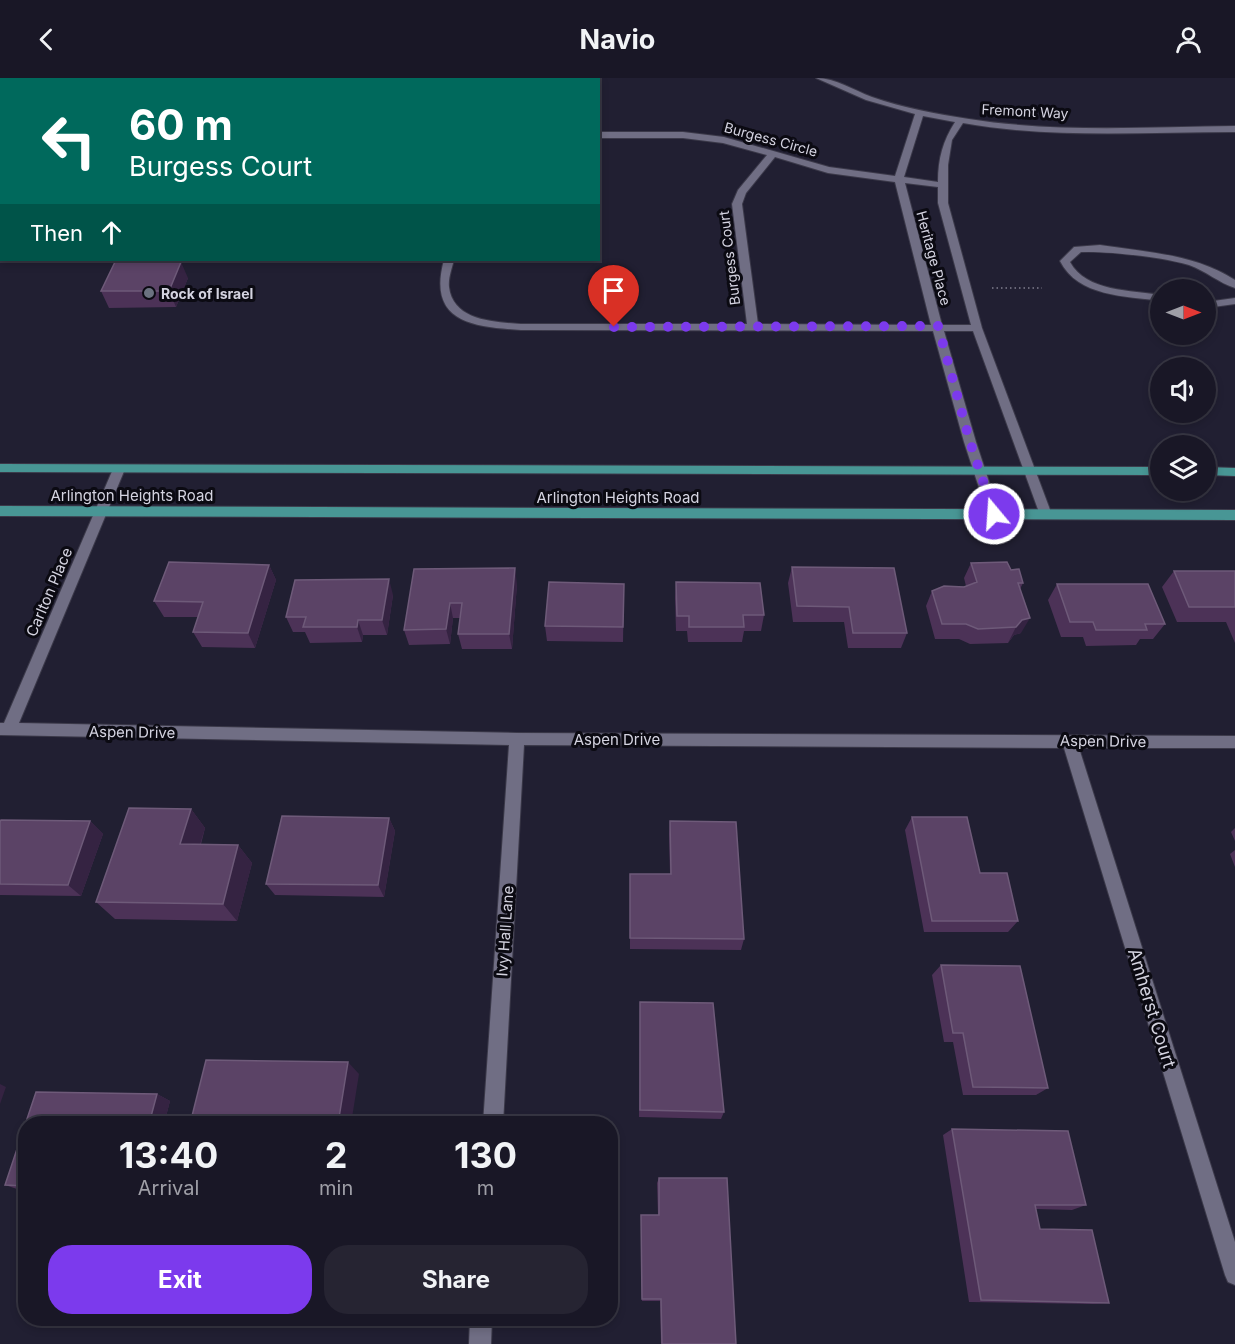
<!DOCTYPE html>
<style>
:root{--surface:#191726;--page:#262432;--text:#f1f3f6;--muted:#9f9fa7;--line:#373643;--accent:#7c3aed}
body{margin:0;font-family:Inter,sans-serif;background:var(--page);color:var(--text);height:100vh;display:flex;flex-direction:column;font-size:22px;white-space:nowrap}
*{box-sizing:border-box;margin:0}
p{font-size:20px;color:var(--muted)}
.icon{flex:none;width:33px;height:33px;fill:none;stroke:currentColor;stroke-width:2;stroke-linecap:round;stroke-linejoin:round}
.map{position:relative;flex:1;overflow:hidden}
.side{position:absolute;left:18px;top:1038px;width:600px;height:210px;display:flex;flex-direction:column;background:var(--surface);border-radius:24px;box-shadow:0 3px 9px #0003,0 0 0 2px var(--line)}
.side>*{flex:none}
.hud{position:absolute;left:0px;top:0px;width:600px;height:183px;box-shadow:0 3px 9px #0003,0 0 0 2px var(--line);background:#00695c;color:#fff;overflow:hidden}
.needle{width:39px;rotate:90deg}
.tools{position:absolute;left:1150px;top:201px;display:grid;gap:12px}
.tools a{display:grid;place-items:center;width:66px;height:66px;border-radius:50%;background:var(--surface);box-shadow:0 3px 9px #0003,0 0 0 2px var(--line);font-size:30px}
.pin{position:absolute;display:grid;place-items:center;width:51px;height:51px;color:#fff;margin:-62px -26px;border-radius:50% 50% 50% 0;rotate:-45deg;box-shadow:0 0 6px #0007}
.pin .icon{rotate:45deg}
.me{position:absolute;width:66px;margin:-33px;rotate:342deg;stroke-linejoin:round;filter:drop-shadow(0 0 4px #0008)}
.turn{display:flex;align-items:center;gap:21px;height:126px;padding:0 30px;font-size:27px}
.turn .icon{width:78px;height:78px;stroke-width:2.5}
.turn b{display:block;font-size:42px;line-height:51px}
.then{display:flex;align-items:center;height:57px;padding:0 30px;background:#0003;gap:12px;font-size:22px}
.eta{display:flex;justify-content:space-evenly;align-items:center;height:102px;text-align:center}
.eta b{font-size:36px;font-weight:700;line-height:42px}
.cta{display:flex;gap:12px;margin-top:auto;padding:12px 30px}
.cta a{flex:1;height:69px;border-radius:24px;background:var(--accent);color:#fff;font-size:24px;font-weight:700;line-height:69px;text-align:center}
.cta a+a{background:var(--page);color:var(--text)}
header{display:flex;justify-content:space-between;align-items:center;height:78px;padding:0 30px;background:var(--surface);font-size:27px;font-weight:700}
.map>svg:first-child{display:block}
</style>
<header><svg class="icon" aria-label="back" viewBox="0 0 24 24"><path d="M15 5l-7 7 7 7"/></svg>Navio<svg class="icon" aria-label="person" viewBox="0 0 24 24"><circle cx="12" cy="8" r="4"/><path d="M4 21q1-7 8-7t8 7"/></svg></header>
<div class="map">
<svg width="1235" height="1266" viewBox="0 0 1235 1266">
<rect width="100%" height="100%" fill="#211f32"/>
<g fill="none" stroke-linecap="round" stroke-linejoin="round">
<defs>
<path id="minor" d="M816,0C836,0 853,12 872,19C904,30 936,36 969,41C1057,55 1147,49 1235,48V54C1145,54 1052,61 963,45L952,62L948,87V125L982,250L1052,437L1051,440H1041L1040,437L973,253H944L976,364L1000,437L994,442L988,437L964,364L933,253L521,252C472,249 427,244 444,182H454C452,190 448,200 449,209C453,243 495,244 521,246H747L732,126L738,112L767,77L723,65L683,60H598V54H683L724,59L829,89L895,98L915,36L866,22ZM923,38L955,44C943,63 938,80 938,104L904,99ZM775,79L828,95L895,104L931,247L758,246L742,126L746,115ZM905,105L938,109V125L971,247H942Z
M2,152V159H0V153Z
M1100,167C1146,174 1195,176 1235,202V210C1219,205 1206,193 1189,187C1162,179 1108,173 1081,174L1070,184C1086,214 1132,212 1161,217V223C1126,218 1078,219 1060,183L1074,169Z
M1235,220V226L1206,230V224Z
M119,387L125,391L19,645L517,655L1235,658V670H1079L1235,1164V1207L1228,1204L1225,1197L1064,670L524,667L503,1046H483L509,667L0,657V645H4L113,391Z
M470,1240H492L491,1266H469Z"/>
<path id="major" d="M0,386L1161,389V397L0,394Z
M1206,389L1235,390V398L1206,397Z
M0,428L1235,432V442L0,438Z"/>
</defs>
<use href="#minor" stroke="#3b3949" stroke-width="2"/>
<use href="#major" stroke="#3b3949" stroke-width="2"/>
<path stroke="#686677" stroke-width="2" stroke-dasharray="1.5 3" stroke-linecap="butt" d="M992,210H1042"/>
<use href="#minor" fill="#706e84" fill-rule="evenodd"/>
<use href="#major" fill="#489695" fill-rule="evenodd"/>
</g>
<path fill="#4c3257" d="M188,200L176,229L109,230L101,213Z
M971,485L1011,492L1023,505L1020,511L1021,555L1014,557L1008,565L970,566L959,561H935L926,528L932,513L966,508L964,500Z
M269,487L276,502L255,570L202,569L193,554L198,539H164L154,523Z
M792,489L907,555L901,570H848L844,544H793L788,505Z
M414,491L517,506L512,571H462L458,556L460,540H453L450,566L409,567L404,552Z
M1174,493H1235V565L1226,544H1177L1162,509Z
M676,504L764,537L761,553H744L742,564H688L687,553H676L675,520Z
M624,506L623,564L547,563L545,548Z
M1057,506L1165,546L1153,561H1140L1136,567L1086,568L1083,559H1061L1048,522Z
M393,517L387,557H363L362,564L310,565L305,554H293L286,539Z
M191,731L205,750L201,766L238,767L252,785L237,843L115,841L96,824Z
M912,739L980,795L1018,843L1008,854H924L905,752Z
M389,740L395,753L384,819L275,817L266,806Z
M90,743L103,756L81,818L0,817V744Z
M670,743L744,861L741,872L630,871V796H670L669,756Z
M1235,750V763L1231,754Z
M1235,772V789L1230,776Z
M941,887L1048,1010L1036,1017H963L953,964H944L932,897Z
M640,924L724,1034L721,1041L639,1039Z
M36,1014L157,1016L170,1023L164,1046H26V1113H23L5,1107Z
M952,1051L1086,1127L1072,1132L1036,1131L1040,1151L1109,1225L1093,1226L969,1224L943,1057Z
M659,1100L736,1266H661L660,1223H642L641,1141V1137H658L657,1105Z"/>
<path fill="#352342" d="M181,184L188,200L176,229L169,213Z
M269,487L276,502L255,570L248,555Z
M515,490L517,506L512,571L509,556Z
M389,501L393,517L387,557L382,542Z
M450,525L453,540L450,566L446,551Z
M1030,540L1021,555L1014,557L1008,565L1016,549L1022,542Z
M358,542L363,557L362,564L357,549Z
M191,731L205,750L195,784L180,766Z
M389,740L395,753L384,819L378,807Z
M90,743L103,756L81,818L68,807Z
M238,767L252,785L237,843L223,826Z
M348,984L359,996L351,1046H338Z
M0,1006L6,1009L0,1026Z
M157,1016L170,1023L164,1046H149Z"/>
<path fill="#5b4366" stroke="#6e5a79" stroke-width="1.5" d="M115,184H181L169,213H101Z
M169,484L269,487L248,555L193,554L203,524L154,523Z
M1007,484L1011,492L1019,491L1023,505H1018L1030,540L1022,542L1016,549L978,551L966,546H942L932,513L944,508L964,509L977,504L971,485Z
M792,489L894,490L907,555H853L849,529L797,528Z
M515,490L509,556H458L462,525H450L446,551L404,552L414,491Z
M1174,493H1235V529H1189Z
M389,501L382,542H358L357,549H303L306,539H286L295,502Z
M549,504L624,506L623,549L545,548Z
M676,504L760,505L764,537H743L744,549H689V538H677Z
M1057,506H1148L1165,546H1145L1147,552H1096L1093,544H1070Z
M129,730L191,731L180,766L238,767L223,826L96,824Z
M282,738L389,740L378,807L266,806Z
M912,739H967L980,795H1007L1018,843H932Z
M1,742L90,743L68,807L0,806V744Z
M670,743L736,744L744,861L630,860V796H671Z
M941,887L1020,888L1048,1010L973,1009L963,955H953Z
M640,924L713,925L724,1034L640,1032Z
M206,982L348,984L338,1046H190Z
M36,1014L157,1016L149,1046H26V1108L5,1107Z
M952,1051L1068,1053L1086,1127H1035L1040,1151L1092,1152L1109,1225L981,1222Z
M659,1100H727L736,1266H662L661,1221H642L641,1137H659Z"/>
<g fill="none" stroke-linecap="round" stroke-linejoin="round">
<path stroke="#7c3aed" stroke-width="10" stroke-dasharray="0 18" d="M614,249L938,248L970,364L994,436"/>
</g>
<circle fill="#6b7280" stroke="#0b0a12" stroke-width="2" cx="149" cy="215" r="6"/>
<g text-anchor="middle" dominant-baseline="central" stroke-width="6" stroke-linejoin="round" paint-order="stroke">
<g font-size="14" fill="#d4d3e0" stroke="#0b0a12">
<text transform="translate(1025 33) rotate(3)">Fremont Way</text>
<text transform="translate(771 61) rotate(15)">Burgess Circle</text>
<text transform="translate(729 180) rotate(-97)">Burgess Court</text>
<text transform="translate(934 180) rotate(75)">Heritage Place</text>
</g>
<g font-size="14" font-weight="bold" fill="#d4d3e0" stroke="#0b0a12" text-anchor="start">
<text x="161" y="215">Rock of Israel</text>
</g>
<g font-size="15" fill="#d4d3e0" stroke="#0b0a12">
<text x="132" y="417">Arlington Heights Road</text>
<text x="618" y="419">Arlington Heights Road</text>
<text transform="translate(49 514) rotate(-67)">Carlton Place</text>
<text transform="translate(132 654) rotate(1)">Aspen Drive</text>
<text x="617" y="661">Aspen Drive</text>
<text transform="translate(1103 663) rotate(1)">Aspen Drive</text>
<text transform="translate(505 853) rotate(-86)">Ivy Hall Lane</text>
</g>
<g font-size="18" fill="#d4d3e0" stroke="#0b0a12">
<text transform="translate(1152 930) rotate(73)">Amherst Court</text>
</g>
</g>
</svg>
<div class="tools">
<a><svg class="needle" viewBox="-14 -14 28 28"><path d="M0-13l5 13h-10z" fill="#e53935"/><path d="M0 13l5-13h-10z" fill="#9f9fa7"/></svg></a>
<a><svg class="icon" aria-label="sound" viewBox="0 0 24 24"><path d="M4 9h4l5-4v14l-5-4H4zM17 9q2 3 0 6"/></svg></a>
<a><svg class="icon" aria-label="layers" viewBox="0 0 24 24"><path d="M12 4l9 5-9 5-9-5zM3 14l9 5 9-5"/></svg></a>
</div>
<div class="pin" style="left:614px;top:249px;background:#d93025"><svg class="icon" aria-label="arrive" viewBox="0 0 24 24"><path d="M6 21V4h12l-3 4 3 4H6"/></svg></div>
<svg class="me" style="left:994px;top:436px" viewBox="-20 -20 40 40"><circle r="17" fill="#7c3aed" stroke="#fff" stroke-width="3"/><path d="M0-11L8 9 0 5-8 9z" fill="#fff"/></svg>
<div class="hud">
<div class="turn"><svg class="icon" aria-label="left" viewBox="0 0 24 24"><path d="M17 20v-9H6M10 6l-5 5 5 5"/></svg><div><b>60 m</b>Burgess Court</div></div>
<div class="then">Then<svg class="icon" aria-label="ahead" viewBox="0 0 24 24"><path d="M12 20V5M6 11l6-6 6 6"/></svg></div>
</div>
<section class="side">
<div class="eta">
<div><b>13:40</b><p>Arrival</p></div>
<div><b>2</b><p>min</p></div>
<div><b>130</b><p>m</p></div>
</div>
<div class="cta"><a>Exit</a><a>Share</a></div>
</section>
</div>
